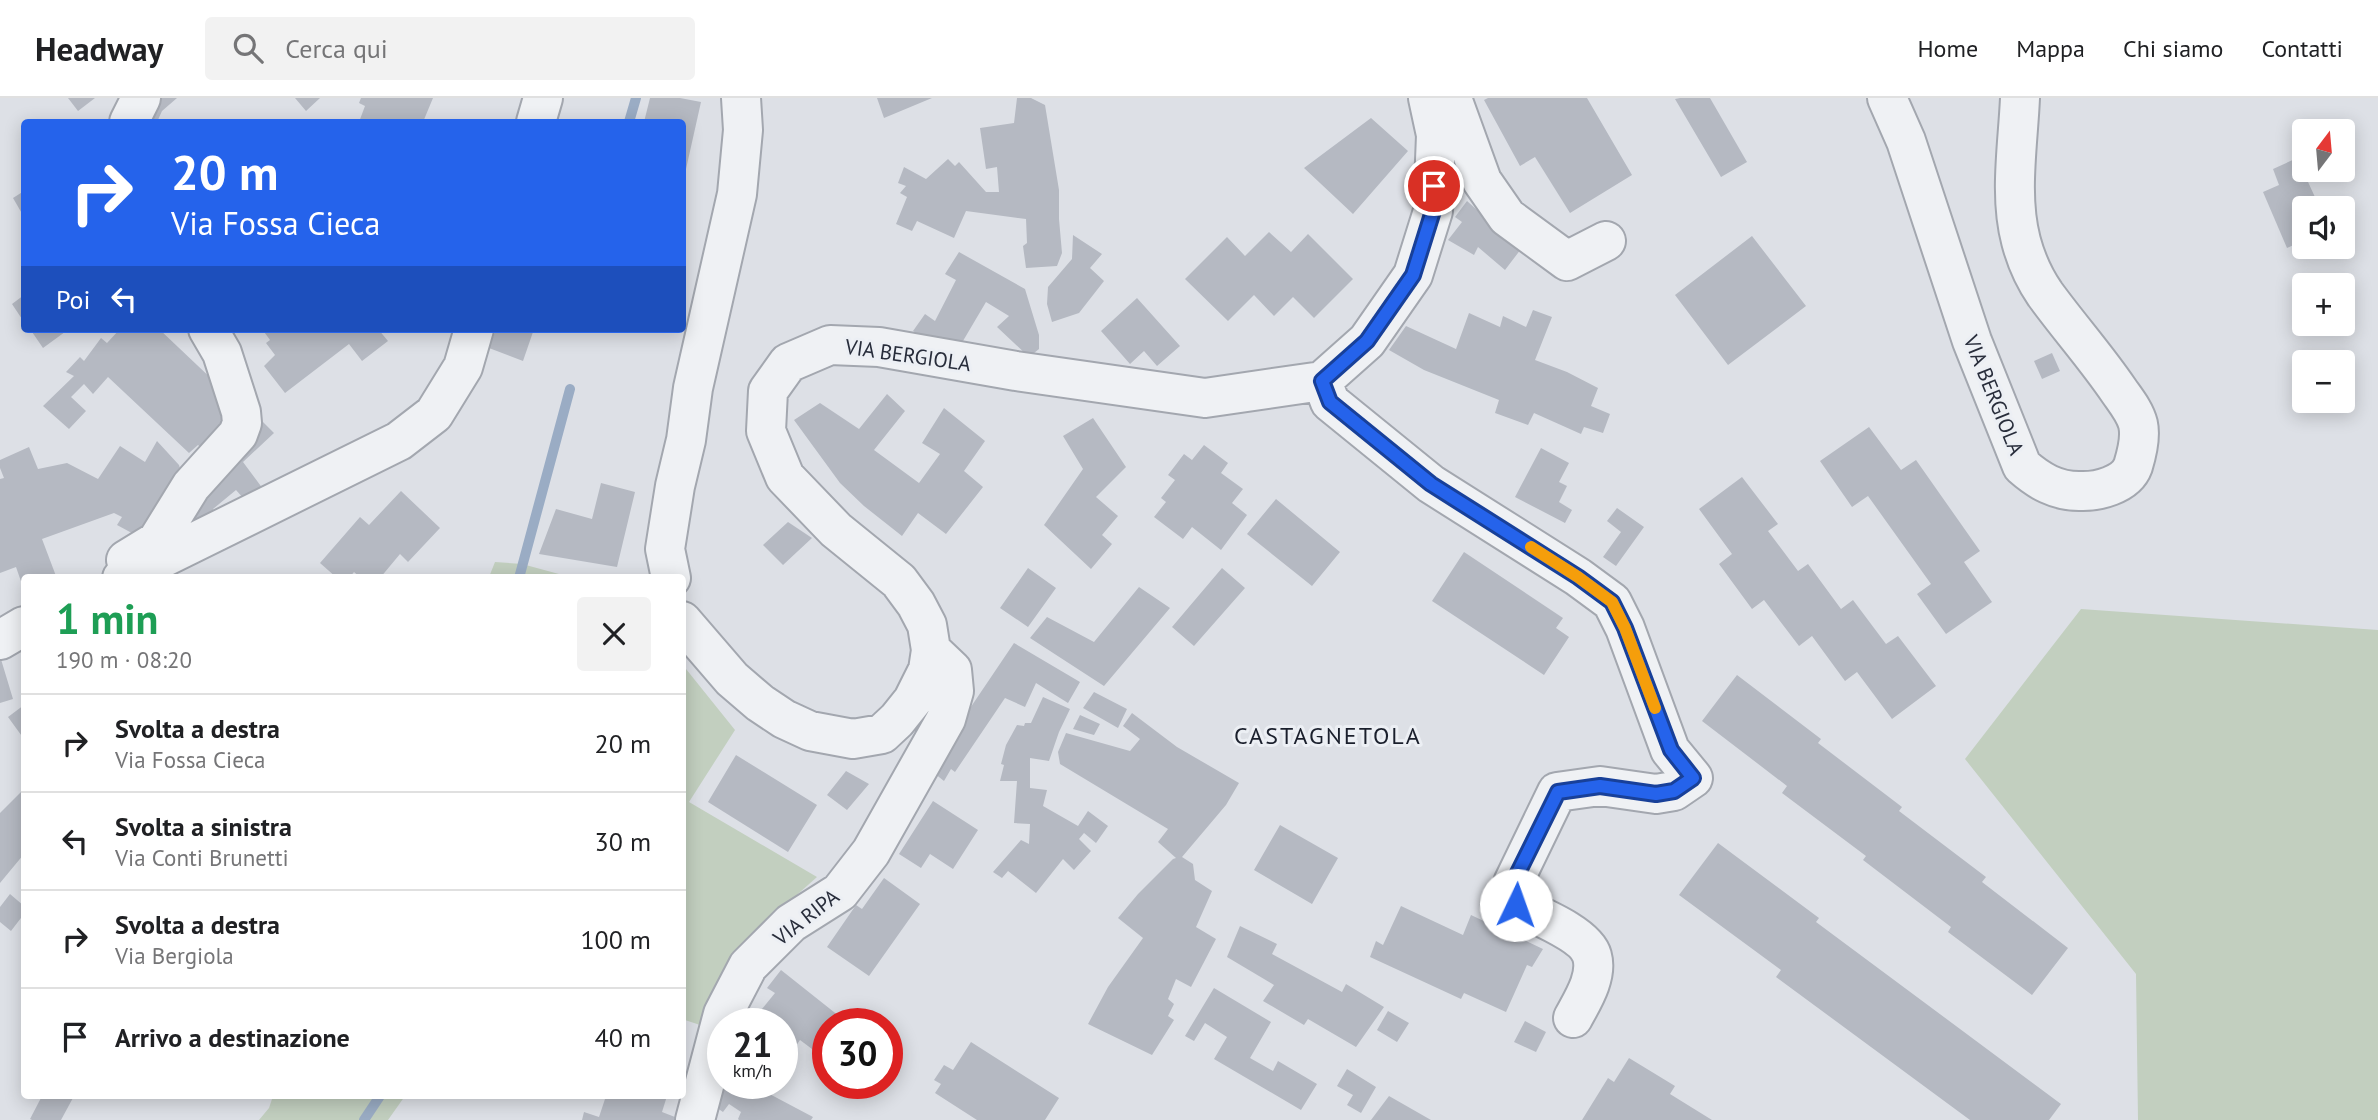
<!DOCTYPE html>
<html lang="it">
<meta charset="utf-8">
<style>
:root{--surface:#fff;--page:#f2f2f2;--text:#202124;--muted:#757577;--line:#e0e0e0}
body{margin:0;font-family:"PT Sans",sans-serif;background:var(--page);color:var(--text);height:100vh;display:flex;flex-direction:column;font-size:26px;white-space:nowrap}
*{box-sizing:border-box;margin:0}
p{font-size:23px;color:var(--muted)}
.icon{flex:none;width:38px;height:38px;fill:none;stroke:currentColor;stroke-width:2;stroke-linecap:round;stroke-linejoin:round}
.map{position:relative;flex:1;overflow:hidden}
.panel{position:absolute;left:21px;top:476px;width:665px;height:525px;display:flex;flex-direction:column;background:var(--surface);border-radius:7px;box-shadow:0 4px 18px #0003}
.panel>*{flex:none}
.banner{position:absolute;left:21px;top:21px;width:665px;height:214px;border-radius:7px;box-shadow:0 4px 18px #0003;background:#2563eb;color:#fff;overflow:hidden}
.needle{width:46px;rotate:16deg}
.fabs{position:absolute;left:2292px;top:21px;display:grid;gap:14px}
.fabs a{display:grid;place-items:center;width:63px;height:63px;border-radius:7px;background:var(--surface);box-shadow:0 4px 18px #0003;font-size:35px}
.speed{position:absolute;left:707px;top:910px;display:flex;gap:14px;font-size:35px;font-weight:700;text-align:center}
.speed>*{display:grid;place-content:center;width:91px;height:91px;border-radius:50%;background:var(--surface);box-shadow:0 4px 18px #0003;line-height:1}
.speed small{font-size:18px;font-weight:400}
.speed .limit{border:10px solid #d22;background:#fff;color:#111}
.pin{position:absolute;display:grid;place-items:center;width:60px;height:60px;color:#fff;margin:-30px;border:4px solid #fff;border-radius:50%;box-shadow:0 2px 7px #0007}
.me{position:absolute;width:77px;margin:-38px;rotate:3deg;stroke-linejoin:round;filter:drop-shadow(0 0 5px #0008)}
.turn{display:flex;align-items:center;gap:24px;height:147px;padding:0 35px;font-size:32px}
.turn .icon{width:91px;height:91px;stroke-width:2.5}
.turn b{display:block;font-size:49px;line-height:60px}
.then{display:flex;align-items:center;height:66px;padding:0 35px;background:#0003;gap:14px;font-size:26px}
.round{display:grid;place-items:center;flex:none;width:74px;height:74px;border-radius:7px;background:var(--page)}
.headline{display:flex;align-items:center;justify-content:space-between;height:119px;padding:0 35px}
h1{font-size:42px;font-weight:800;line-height:52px;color:#1e9e55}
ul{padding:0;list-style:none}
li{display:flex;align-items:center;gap:21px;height:98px;padding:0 35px;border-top:2px solid var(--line)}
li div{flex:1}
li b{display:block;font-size:26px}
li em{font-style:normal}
header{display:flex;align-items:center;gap:42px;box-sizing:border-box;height:98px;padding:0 35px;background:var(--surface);border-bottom:2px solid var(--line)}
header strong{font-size:33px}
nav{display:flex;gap:38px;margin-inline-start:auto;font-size:24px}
.search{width:490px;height:63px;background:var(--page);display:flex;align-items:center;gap:18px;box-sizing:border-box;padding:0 24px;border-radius:7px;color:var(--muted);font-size:26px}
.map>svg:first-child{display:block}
</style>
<header>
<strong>Headway</strong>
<div class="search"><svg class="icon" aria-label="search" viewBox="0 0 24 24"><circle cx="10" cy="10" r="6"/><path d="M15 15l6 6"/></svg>Cerca qui</div>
<nav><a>Home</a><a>Mappa</a><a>Chi siamo</a><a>Contatti</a></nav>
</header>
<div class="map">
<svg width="2378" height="1022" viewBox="0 0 2378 1022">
<rect width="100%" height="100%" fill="#dde0e6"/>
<path fill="#c2cfbf" d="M495,464L522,466L570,479H489Z
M2081,511L2378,532V1022H2138L2136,876L1965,661Z
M682,566L735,632L689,704L817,779L790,803L722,882L700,927L682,921Z
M273,998H405L388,1022H259L269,1010Z"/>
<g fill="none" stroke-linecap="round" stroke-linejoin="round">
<path stroke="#9aacc4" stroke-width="10" d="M629,24L636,0
M519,480L570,291
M364,1022L380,998"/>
</g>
<path fill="#b5b9c2" d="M68,0H95L78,13Z
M147,0H177L162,13L157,24H137Z
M295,0H320L306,13Z
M361,0H433L423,24H359L365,8L359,5Z
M650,0H680L701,4L684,80L682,24H644Z
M877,0H932L884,20Z
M1017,0H1031L1045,7L1059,92V121L1062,155L1057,168L1026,170L1023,148L1027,145L1026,121L966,113L954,140L917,123L912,133L896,126L907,99L900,95L906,88L898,85L904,69L926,81L948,61L955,68L959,64L986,94H999L997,69L986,71L980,30L1014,25Z
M1488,0H1587L1632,77L1570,115L1535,59L1520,68L1484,2Z
M1680,0H1710L1747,64L1721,79L1675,1Z
M1371,20L1408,53L1353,116L1304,70Z
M2297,60L2320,110H2305V142L2287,150L2263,94L2279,87L2273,71Z
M24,93V119L13,100Z
M1467,103L1521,151L1505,172L1478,149L1474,157L1448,142L1462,124L1455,119Z
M1269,134L1291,154L1308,136L1353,181L1314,220L1293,199L1274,218L1254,197L1228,223L1185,181L1227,139L1245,158Z
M1073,137L1102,156L1090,170L1104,183L1079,215L1052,224L1047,206L1048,189L1072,161Z
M1752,138L1806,208L1728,267L1675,197Z
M959,154L1025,191L1039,237V251L1029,259L997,229L1009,218L986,204L960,248L948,241L941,250L913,233L925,216L935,223L956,182L945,176Z
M24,197V224L12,206Z
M1137,200L1180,248L1157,268L1144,253L1130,266L1101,233Z
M1533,212L1552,219L1535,262L1567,274L1598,290L1591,308L1610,316L1603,335L1584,329L1581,336L1534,315L1528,327L1495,315L1499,302L1424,272L1389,252L1406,228L1456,251L1469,215L1500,229L1503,218L1526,229Z
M30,231H69L43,250Z
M120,231H159L216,285L229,314L205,353L198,347L189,355L108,279L93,296L84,286L71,299L86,313L69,331L43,308L74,278L66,274L80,259L84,263L101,240L107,245Z
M262,231H378L388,243L362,263L349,246L285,295L264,268L275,257L266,245L270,242Z
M496,231H534L523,263L489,250Z
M2052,255L2060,273L2042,281L2034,263Z
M887,296L905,313L874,352L919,385L940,356L922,345L944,310L985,343L964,373L983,389L946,436L918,415L902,438L864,408L840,385L794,322L820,305L859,331Z
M1093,320L1126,369L1096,399L1118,418L1102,437L1112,446L1091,471L1044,427L1083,371L1063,338Z
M263,324L274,335L243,364L263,391L244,401L236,392L213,411L218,419L178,439L213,371Z
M1869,329L1901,372L1916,362L1980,453L1964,464L1992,504L1946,536L1917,496L1931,486L1868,398L1852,409L1820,363Z
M157,343L179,367L182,377L143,441L117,427L122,419L114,415L42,441L56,478L24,480V492L16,469L0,475V381L4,380L0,370V362L29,349L38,371L67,365L98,381L120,348L145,364Z
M1204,347L1228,365L1221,375L1243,391L1232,405L1247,417L1221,452L1192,429L1183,441L1154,419L1166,404L1161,400L1175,382L1168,377L1184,356L1192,362Z
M1541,350L1569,365L1559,384L1567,388L1559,404L1572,412L1565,425L1515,399Z
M1742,379L1778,426L1768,433L1798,473L1808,466L1841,511L1853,502L1886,546L1898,538L1936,588L1892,621L1857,574L1845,583L1812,538L1799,548L1764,502L1752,511L1719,466L1732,456L1699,411Z
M601,385L635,394L617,469L539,456L556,411L592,421Z
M401,393L440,430L408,464L400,456L380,480H361L354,474L349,480H337L320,465L360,419L369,427Z
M1276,401L1340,454L1312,488L1247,436Z
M1617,410L1644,429L1616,468L1603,459L1621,434L1607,423Z
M788,424L812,440L783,467L763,447Z
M1464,454L1563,520L1556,530L1569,539L1544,577L1432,503Z
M1028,470L1056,490L1028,529L1000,510Z
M1222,470L1245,490L1194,548L1172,529Z
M1139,489L1170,510L1104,588L1030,540L1047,519L1094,544Z
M1014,545L1080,584L1068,605L1036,585L1025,609L1005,600L955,674L951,671L944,683L929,671Z
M0,558L13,601L0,605Z
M1737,577L1821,641L1818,645L1902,709L1899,713L1986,779L1982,784L2068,850L2032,897L1948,834L1951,829L1863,762L1866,758L1782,695L1787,688L1702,623Z
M1094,594L1127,611L1118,630L1083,610Z
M1043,599L1070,611L1059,634L1049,663L1030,660V690L1047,692L1043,708L1078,728L1088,713L1108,728L1096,745L1084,735L1079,741L1091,753L1074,772L1063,761L1036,795L1008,773L1002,780L993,774L1021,742L1029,746L1030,726L1014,725L1017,683H1000L1004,667L1001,666L1006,647L1017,627L1024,628L1025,625H1031Z
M24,607V641L8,619Z
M1132,615L1177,649L1239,685L1226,707L1182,759L1193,766L1195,782L1212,793L1196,829L1216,841L1191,889L1176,881L1168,901L1174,906L1168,918L1174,922L1152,957L1088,926L1108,889L1143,840L1118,820L1138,796L1173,761L1176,760L1158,744L1168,731L1060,666L1058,654L1066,635L1130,653L1140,641L1123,628Z
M1080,617L1100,626L1094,637L1073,631Z
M736,657L817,707L788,754L708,704Z
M846,673L869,686L847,712L827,697Z
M24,691V756L0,785V715Z
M933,703L978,732L953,771L930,756L921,770L899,756Z
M1280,727L1338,760L1312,806L1254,772Z
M1718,745L1819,820L1816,824L2061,1006L2049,1022H1970L1776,879L1781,872L1679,797Z
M884,780L920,806L869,878L827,849L856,807L862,811Z
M10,796L24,808V816L11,833L0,824V809Z
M1401,808L1463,837L1471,817L1543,851L1532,869L1527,867L1506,914L1464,895L1461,901L1370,859L1376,843L1383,847Z
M1240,828L1277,846L1272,856L1342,894L1346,886L1384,909L1356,949L1308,921L1304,927L1263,903L1274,887L1227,859Z
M781,872L849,926H828V963L800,942L793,952L782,943V926H760L754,921L775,895L767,890Z
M1214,890L1271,924L1250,960L1273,973L1278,963L1317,986L1301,1012L1214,961L1227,939L1205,925L1194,943L1185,938Z
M1388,913L1409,925L1397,944L1377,932Z
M1525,923L1546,934L1536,954L1514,944Z
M971,944L1059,1000L1045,1022H977L935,995L941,986L934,982L944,967L953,972Z
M1629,960L1675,988L1670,996L1712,1022H1582L1608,980L1614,984Z
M1347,971L1376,989L1361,1015L1347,1007L1353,997L1337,988Z
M723,985H749L813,1019L811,1022H739L738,1021L741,1014L729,1006L723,1014L707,1003Z
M42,998H74L61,1022H32L30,1021Z
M606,998H667L662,1014L675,1019L674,1022H582L584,1014L599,1019Z
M1389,998L1431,1022H1371Z"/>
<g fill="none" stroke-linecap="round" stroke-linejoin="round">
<defs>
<path id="minor" d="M1447,0L1453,3L1482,83L1507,119L1567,163L1606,143
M1887,0L1906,43L1972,243L2022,368C2039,383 2056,393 2079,393C2097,394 2126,387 2133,368C2137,355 2141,339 2138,326C2135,314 2126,303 2119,293C2096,259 2069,229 2045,196C2034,180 2026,162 2021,143C2009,98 2018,46 2020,0
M129,24L141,0
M536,24L543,0
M1322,283L1330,304L1431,386L1578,479L1612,504L1625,530L1670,652L1693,680L1674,693L1656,696L1600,688L1557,694L1513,785L1516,807C1536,817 1586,836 1592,858C1598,879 1582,903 1573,920
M126,462L157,443L191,388L238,336L242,325L241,314L222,255L208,231
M122,480L399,343L434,316L463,269L474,231
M671,480L665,451L675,388L686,342L693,290L737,96L743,32L741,0
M682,523L732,581L760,605L784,621L810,633L853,641L882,636L897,622L913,602L928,572L931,552L927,527L916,506L899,483L836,432L785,379L766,333L768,293L788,265L830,247L879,249L1016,273L1205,300L1322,283L1367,243L1413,177L1433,113L1436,37L1428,0
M0,542L24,528
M695,1022L723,916L748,868L791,825L840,794L871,754L946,621L954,593L952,572L931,552"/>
</defs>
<use href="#minor" stroke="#a3a7af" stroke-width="42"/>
<use href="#minor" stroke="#eff1f4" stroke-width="38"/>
</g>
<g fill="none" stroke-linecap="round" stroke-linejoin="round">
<defs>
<path id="route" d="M1434,88L1433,113L1413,177L1367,243L1322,283L1330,304L1431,386L1578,479L1612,504L1625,530L1671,652L1693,680L1674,693L1656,696L1600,688L1558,694L1513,785L1516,807"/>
</defs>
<use href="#route" stroke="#184099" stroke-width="18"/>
<use href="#route" stroke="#2563eb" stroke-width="12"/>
<path stroke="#f59e0b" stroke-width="12" d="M1531,449L1578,479L1612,504L1625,530L1655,610"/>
</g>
<g text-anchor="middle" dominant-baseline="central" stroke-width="6" stroke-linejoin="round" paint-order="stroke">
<g font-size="21" fill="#282d3b" stroke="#eceff4">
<text transform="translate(908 257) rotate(8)">VIA BERGIOLA</text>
<text transform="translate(1994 297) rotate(68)">VIA BERGIOLA</text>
<text transform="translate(806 819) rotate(-38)">VIA RIPA</text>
</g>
<g font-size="24" letter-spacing="2" fill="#1a1f2c" stroke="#eceff4">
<text x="1328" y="637">CASTAGNETOLA</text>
</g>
</g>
</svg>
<div class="fabs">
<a><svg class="needle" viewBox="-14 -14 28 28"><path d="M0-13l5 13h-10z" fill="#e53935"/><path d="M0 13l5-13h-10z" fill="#757577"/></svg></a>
<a><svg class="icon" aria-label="sound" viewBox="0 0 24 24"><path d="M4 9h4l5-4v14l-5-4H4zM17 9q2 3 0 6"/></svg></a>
<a>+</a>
<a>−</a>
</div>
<div class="speed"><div>21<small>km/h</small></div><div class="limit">30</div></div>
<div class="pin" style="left:1434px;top:88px;background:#d93025"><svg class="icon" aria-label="arrive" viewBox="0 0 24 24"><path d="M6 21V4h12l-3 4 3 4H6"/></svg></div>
<svg class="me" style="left:1516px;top:807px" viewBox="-20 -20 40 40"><circle r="19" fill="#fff"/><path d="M0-13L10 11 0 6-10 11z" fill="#2563eb"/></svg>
<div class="banner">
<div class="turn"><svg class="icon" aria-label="right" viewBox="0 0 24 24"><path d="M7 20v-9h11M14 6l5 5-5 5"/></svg><div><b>20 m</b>Via Fossa Cieca</div></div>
<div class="then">Poi<svg class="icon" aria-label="left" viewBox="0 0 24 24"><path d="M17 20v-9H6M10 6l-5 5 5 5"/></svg></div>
</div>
<section class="panel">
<div class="headline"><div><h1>1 min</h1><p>190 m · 08:20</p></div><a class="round"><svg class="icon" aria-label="close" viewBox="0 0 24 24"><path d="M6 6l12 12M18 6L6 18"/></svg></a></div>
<ul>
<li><svg class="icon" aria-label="right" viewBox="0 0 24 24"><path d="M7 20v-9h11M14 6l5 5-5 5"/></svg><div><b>Svolta a destra</b><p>Via Fossa Cieca</p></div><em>20 m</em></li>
<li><svg class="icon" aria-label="left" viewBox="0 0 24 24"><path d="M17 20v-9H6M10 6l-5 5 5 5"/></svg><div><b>Svolta a sinistra</b><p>Via Conti Brunetti</p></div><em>30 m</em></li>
<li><svg class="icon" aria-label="right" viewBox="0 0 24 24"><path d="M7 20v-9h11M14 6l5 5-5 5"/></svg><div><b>Svolta a destra</b><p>Via Bergiola</p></div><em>100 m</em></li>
<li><svg class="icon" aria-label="arrive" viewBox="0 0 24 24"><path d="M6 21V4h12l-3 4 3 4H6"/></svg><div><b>Arrivo a destinazione</b></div><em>40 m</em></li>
</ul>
</section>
</div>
